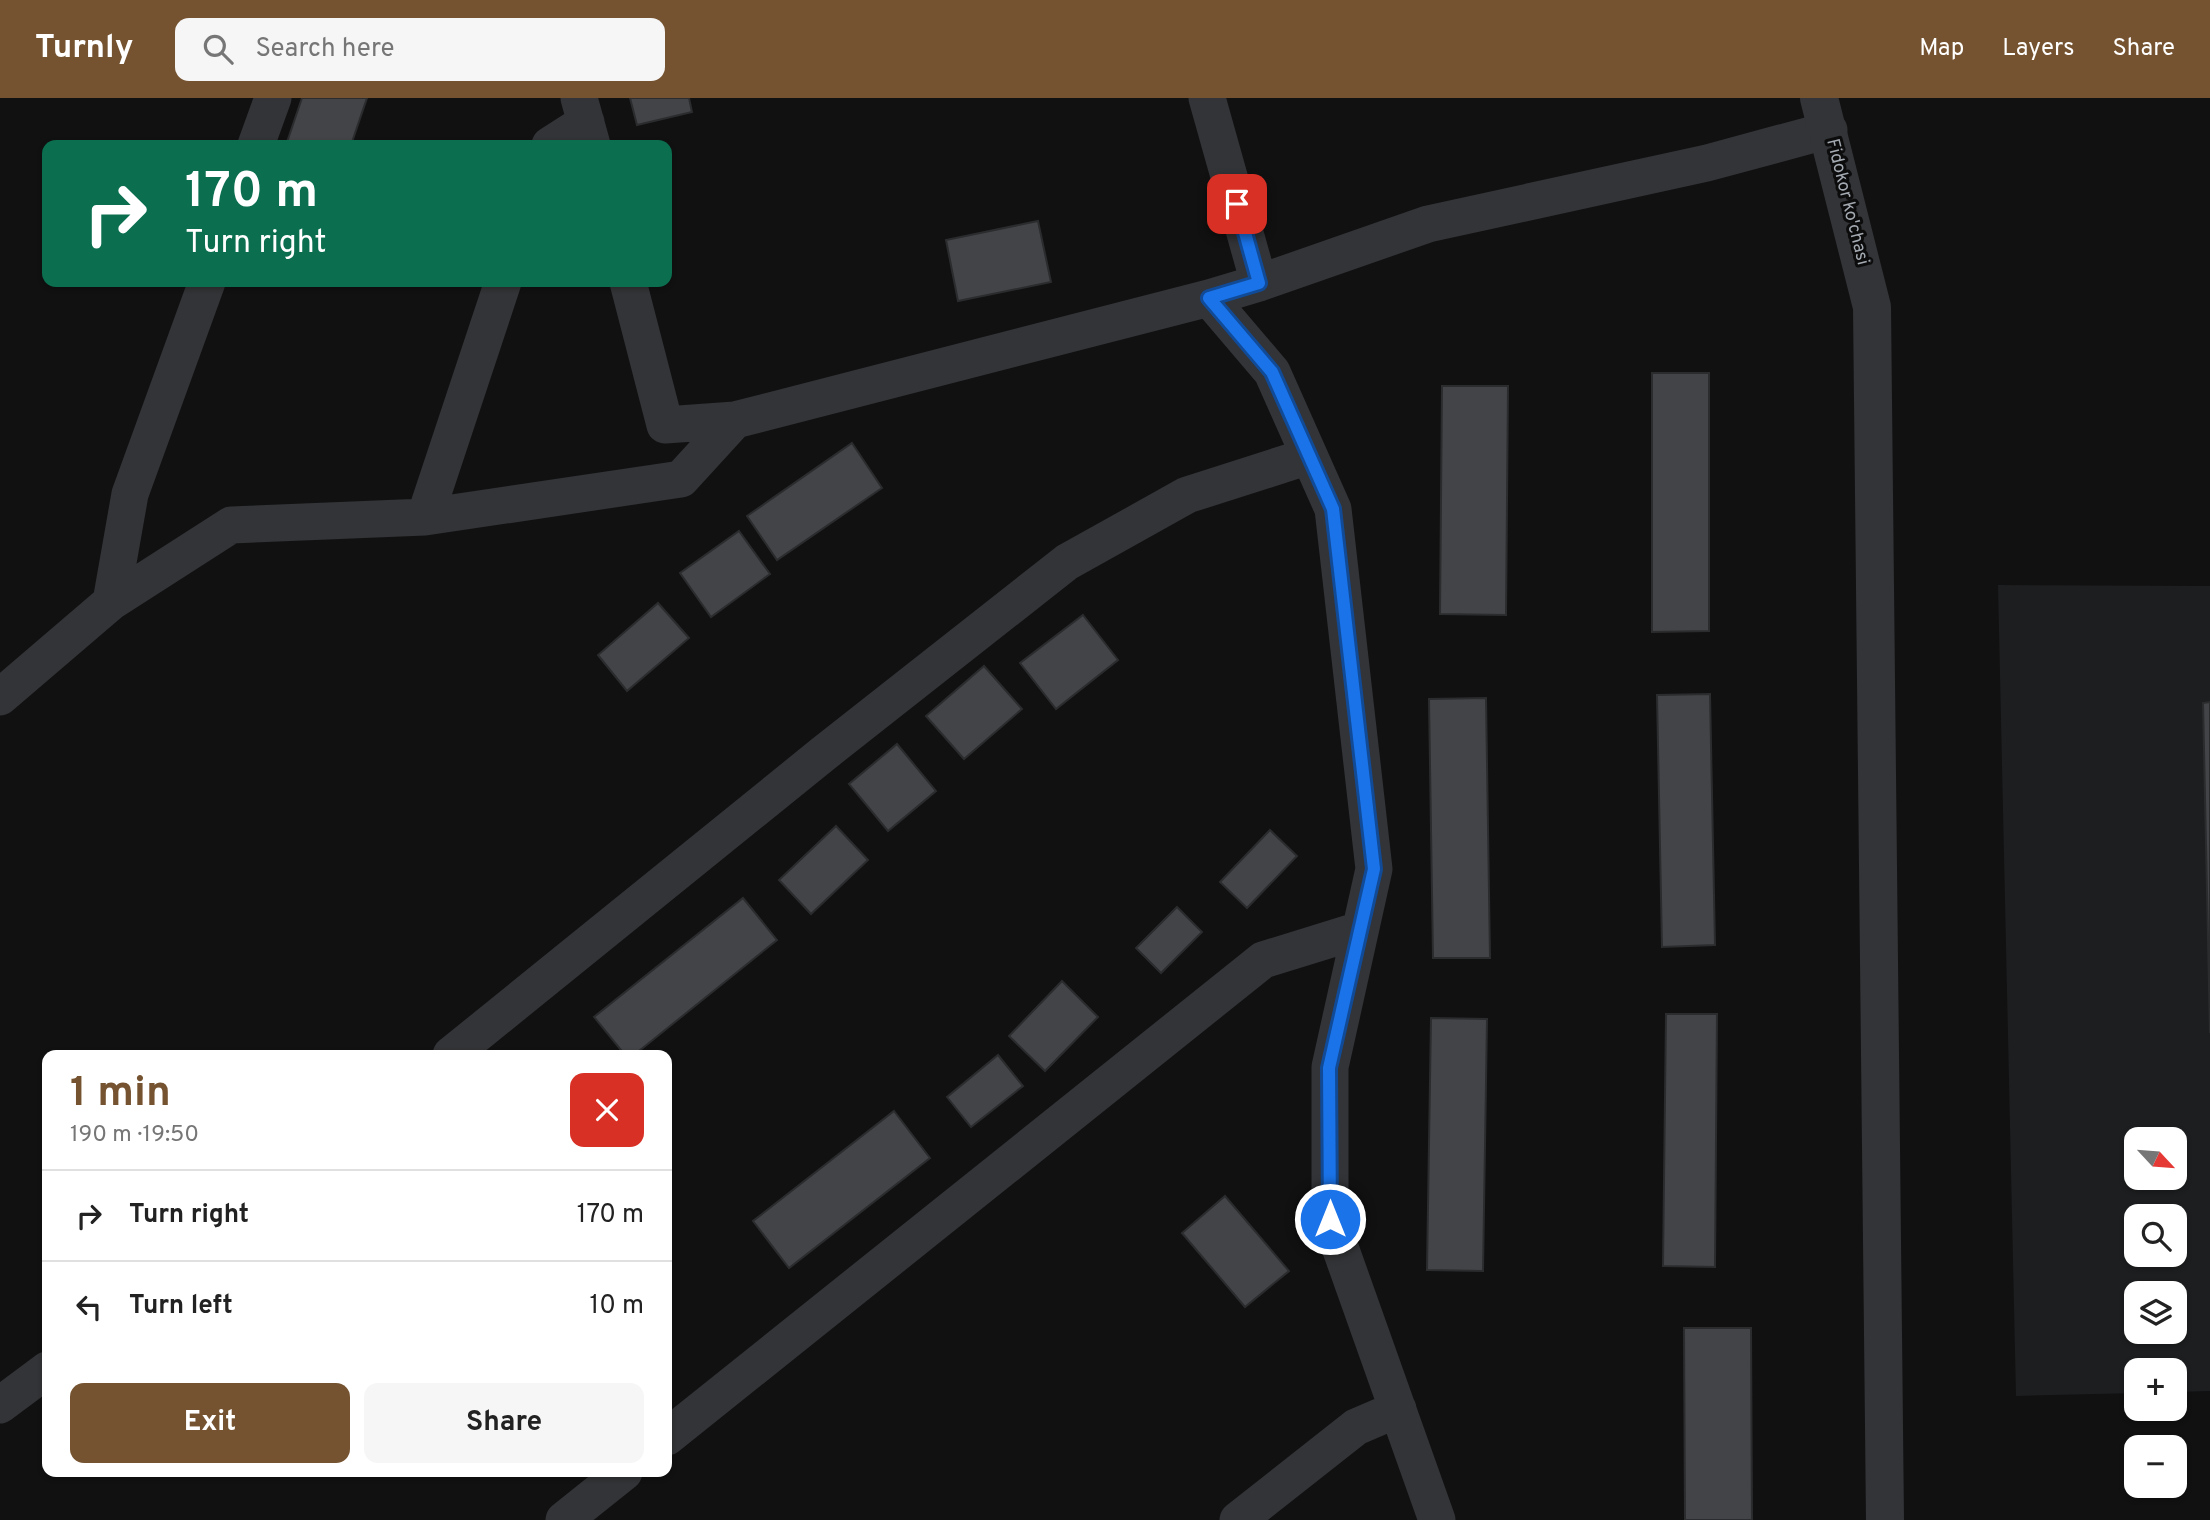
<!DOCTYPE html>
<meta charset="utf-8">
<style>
:root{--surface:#fff;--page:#f6f6f6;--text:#222;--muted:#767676;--line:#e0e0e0;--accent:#755330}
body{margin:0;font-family:Overpass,sans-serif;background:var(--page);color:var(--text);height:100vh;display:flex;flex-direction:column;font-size:26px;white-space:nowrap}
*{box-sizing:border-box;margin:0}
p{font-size:23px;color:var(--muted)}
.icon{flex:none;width:38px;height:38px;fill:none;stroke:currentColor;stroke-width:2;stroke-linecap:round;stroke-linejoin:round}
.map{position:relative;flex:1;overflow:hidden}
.side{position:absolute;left:42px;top:952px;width:630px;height:427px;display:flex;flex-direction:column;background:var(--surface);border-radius:14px;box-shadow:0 2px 5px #0004}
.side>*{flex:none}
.hud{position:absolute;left:42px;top:42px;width:630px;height:147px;border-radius:14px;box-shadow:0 2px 5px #0004;background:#0b6e4f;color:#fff;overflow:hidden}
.needle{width:46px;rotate:116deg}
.tools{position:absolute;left:2124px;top:1029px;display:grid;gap:14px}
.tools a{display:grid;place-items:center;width:63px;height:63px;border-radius:14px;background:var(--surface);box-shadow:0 2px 5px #0004;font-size:35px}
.pin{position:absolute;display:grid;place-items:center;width:60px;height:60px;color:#fff;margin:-30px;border-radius:14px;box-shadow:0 4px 10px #0006}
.me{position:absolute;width:77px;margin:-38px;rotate:0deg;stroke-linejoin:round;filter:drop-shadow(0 0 5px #0008)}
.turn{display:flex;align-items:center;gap:24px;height:147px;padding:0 28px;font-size:32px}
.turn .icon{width:91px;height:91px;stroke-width:2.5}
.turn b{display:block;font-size:49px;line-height:60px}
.round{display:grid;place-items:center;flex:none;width:74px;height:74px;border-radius:14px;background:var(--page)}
.headline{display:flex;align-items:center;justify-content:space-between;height:119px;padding:0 28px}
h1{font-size:42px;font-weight:700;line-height:52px;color:var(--accent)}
.button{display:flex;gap:14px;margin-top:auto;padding:14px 28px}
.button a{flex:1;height:80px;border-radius:14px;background:var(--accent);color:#fff;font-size:28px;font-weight:700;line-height:80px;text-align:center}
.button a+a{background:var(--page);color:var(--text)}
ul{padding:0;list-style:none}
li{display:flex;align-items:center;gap:21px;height:91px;padding:0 28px;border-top:2px solid var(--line)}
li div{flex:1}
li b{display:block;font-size:26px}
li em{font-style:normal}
header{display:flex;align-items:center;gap:42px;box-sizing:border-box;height:98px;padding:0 35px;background:var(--accent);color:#fff}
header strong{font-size:33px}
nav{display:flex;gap:38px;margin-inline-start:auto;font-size:24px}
.search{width:490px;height:63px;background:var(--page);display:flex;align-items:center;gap:18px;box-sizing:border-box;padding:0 24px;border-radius:14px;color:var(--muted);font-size:26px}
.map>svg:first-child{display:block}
</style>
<header>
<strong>Turnly</strong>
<div class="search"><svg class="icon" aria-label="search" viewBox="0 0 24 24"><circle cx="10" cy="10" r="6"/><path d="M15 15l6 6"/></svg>Search here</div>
<nav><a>Map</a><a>Layers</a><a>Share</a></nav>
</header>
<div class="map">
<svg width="2210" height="1422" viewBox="0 0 2210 1422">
<rect width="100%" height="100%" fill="#111112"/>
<path fill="#1d1e1f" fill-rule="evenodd" d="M1998,487L2210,488V1293L2175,1294V1272H2137V1295L2016,1298ZM2137,1041H2175V1080H2137ZM2137,1118H2175V1157H2137ZM2137,1195H2175V1234H2137Z"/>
<path fill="#434447" stroke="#2b2c2e" stroke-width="2" d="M302,0H367L351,47H286Z
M630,0H689L692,14L637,27Z
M1038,123L1051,184L958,203L946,142Z
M1652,275H1709V533L1652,534Z
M1442,288H1508L1506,517L1440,516Z
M852,345L882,390L777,462L747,418Z
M739,433L770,476L711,519L680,475Z
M658,505L689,540L627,593L598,557Z
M1083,517L1118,562L1056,611L1020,565Z
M984,568L1022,611L964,661L926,618Z
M1710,596L1715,847L1662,849L1657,597Z
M1486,600L1490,860H1433L1429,601Z
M2210,604V935L2203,605Z
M897,646L936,693L888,733L849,686Z
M836,728L868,762L811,816L779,782Z
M1270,732L1297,758L1247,810L1220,784Z
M743,800L777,842L634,957H625L594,919Z
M1177,809L1202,834L1161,875L1136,850Z
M1062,883L1098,919L1045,973L1009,938Z
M1666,916H1717L1715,1169L1663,1168Z
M1431,920L1487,921L1483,1173L1427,1172Z
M998,957L1023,988L971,1029L947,999Z
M894,1013L930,1060L789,1170L753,1123Z
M1225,1098L1289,1173L1245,1209L1182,1135Z
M1684,1230H1751L1752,1422H1685Z"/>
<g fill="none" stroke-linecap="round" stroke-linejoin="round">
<path stroke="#333437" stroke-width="37" d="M579,0L592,47
M1207,0L1259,185
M256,47L273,0
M550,47L586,24
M628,184L665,327L735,322L1209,200L1259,185L1428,126L1707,65L1829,32
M1209,200L1272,274L1333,411L1374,771L1330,969V1121L1437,1422
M425,419L503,184
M111,504L130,396L207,184
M0,599L111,504L231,427L425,419L681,381L735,322
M451,957L823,656L1067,464L1187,397L1309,358
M0,1307L47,1272
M667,1339L1263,862L1360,832
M564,1422L624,1374
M1238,1422L1356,1329L1398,1311"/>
<path stroke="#333437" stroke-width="38" d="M1819,0L1872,209L1885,1422"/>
</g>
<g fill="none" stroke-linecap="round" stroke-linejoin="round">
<defs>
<path id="route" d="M1237,106L1259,185L1209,200L1272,274L1333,411L1374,771L1329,970L1330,1121"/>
</defs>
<use href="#route" stroke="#114b97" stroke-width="18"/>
<use href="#route" stroke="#1a73e8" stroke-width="12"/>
</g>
<g text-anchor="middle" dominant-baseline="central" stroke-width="6" stroke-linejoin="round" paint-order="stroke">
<g font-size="18" fill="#a4aab1" stroke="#0c0c0d">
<text transform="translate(1847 104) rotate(76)">Fidokor ko'chasi</text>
</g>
</g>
</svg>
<div class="tools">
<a><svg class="needle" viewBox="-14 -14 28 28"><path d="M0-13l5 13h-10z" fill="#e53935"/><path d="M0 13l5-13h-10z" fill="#767676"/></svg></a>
<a><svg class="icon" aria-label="search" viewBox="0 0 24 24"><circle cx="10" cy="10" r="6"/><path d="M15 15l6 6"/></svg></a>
<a><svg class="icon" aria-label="layers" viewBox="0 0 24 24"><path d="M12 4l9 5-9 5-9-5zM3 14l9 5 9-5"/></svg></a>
<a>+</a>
<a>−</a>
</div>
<div class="pin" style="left:1237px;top:106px;background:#d93025"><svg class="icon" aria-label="arrive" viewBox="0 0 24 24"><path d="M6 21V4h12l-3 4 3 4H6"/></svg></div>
<svg class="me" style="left:1330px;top:1121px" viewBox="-20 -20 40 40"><circle r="17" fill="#1a73e8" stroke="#fff" stroke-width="3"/><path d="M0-11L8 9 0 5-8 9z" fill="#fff"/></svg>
<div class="hud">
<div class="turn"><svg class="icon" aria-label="right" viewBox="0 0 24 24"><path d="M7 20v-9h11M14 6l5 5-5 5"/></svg><div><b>170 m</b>Turn right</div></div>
</div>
<section class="side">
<div class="headline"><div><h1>1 min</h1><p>190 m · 19:50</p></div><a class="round" style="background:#d93025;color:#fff"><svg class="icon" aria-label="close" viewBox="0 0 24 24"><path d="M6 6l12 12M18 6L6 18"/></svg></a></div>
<ul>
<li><svg class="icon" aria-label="right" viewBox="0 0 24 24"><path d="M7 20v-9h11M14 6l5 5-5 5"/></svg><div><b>Turn right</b></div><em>170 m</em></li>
<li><svg class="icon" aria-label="left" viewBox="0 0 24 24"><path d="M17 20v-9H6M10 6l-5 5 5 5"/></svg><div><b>Turn left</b></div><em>10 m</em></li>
</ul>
<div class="button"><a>Exit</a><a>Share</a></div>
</section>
</div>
